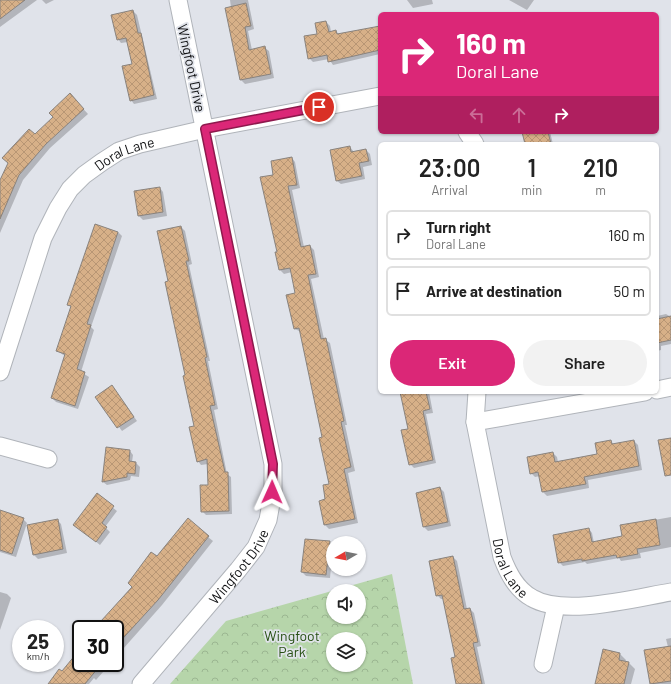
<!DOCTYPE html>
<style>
:root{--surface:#fff;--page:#f2f2f2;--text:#222;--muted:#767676;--line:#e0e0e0;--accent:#db2777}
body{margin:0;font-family:Barlow,sans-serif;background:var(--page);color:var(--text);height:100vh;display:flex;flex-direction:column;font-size:15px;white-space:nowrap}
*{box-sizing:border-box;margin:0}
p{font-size:13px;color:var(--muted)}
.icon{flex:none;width:22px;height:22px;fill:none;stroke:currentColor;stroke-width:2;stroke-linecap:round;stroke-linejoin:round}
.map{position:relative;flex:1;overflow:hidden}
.panel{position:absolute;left:378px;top:142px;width:281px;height:252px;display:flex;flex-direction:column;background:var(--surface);border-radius:6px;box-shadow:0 1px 3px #0004}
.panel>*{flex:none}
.hud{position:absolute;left:378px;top:12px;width:281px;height:122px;border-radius:6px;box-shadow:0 1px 3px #0004;background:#db2777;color:#fff;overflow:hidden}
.needle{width:26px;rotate:260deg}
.controls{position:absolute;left:326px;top:536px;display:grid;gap:8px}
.controls a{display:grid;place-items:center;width:40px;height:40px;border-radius:50%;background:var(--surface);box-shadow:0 1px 3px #0004;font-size:20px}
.speed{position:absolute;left:12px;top:620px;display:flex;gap:8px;font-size:20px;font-weight:700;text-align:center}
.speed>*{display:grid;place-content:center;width:52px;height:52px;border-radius:50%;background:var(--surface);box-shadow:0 1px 3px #0004;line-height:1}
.speed small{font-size:10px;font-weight:400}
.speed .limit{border:2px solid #111;border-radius:6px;background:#fff;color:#111}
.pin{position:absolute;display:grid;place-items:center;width:34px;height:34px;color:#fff;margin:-17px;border:2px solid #fff;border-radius:50%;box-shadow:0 1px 4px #0007}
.me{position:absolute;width:44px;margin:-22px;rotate:1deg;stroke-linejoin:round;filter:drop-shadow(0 0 3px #0008)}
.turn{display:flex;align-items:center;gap:14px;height:84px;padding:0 12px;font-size:18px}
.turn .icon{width:52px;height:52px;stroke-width:2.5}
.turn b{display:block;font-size:28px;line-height:34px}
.lanes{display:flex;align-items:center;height:38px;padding:0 12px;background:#0003;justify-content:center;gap:20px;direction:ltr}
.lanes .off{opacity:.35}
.eta{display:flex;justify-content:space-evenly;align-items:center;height:68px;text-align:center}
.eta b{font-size:24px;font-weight:600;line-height:28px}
.button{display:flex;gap:8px;margin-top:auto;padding:8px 12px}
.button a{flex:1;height:46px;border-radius:24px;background:var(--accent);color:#fff;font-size:16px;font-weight:600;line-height:46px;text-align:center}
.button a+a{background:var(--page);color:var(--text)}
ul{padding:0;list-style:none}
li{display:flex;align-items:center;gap:12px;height:50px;margin:0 8px 6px;padding:0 4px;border:2px solid var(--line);border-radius:6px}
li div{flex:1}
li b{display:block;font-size:15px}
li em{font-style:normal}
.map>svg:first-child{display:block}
</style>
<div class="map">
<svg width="671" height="684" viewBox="0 0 671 684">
<defs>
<pattern id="park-crowns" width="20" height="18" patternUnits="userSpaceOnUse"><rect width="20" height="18" fill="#b6d5aa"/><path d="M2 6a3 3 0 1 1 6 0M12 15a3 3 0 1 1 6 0" fill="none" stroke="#9bb691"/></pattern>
<pattern id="building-cross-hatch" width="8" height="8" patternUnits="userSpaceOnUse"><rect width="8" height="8" fill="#d7b088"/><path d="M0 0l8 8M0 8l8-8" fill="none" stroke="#b89674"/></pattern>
</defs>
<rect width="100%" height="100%" fill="#e0e3ea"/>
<path fill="url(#park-crowns)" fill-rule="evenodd" d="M392,574L413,684H170L226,621ZM333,591H359V617H333ZM333,639H359V665H333Z"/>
<path fill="#0003" d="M0,0H37L0,27Z
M42,0H54L46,4Z
M230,0H248L254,29L248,31L252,50L265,48L269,51L274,78L245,84L241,80Z
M407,0H432L433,4L413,8Z
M509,0H534L527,10Z
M133,11L137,15L157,99L134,104L131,100L133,65L128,42L121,43L118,39Z
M326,22L330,26L331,32L336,31L339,35L380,27V54L333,65L329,59L313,62L309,58L318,34Z
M74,99L88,114L50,148L23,180L0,233V182L35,135Z
M523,132H550L553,144H526Z
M350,147L354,152L366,150L370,154L372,165L363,167L365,179L341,184L337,181Z
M292,158L295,162L300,188L292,190L304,247L310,246L314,250L319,277L311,279L324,339L330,343L347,425H345L355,471L348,473L358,523L329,529L325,525L320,501L327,500L330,485L323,438L301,332L295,329L297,293L292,272L284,274L280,270L274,175Z
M160,188L163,192L167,216L143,220L139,216L135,191Z
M181,227L185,231L192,264L189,265L210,361H208L218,409L214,410L227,474L231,477L232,514L206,515L202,511L209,486L208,464L201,465L198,461L195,427L169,282Z
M118,232L122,236L91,327L94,330L81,372L89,377L78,409L56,402L52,398L65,356L57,351L71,307L69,304Z
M666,314L671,317V344L661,346V350L657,351V316Z
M112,386L137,421L122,431L97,397Z
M402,392H429L433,413L426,414L436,463L414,468L410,464L409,429Z
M634,441L638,445L642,470L588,480L589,488L547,496L543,492L540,476L535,477L531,473L553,453L557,457L558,462L598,455L611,442L614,445Z
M130,451L133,455L132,462L136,463L140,467L139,477L131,476L130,480L107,485L103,482Z
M440,488L444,492L451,526L428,531L424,527Z
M97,495L117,511L105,527L110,532L100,545L79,528Z
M0,511L23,519L27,523L16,557L0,552Z
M671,517V547L640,553L641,558L621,561L619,558L587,564L585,562L563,566L559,562L589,529L592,533L594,543L623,537L621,526Z
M57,520L61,524L67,553L38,559L34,555L28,526Z
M208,537L213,541L162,605L115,658V629H98L157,557Z
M329,542L333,546L330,578L306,576L302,572Z
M453,557L457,561L467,609H470L474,613L481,646L477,647L485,684H457V658L444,599H441L437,595Z
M0,592L7,594L11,598L0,630Z
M671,638V684H651L668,647L666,639Z
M81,650V663H111L96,680L94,678L89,684H49L62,672Z
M604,650L620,654L626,660L625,662L629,663L635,669L631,684H596Z"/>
<path fill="url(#building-cross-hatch)" stroke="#89837e" d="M0,0H25L0,19Z
M246,3L251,26L245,27L249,50L265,46L271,74L240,80L225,8Z
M133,10L138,33H141L154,95L130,101L122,66L132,64L126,38L117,40L111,15Z
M326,21L329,32L336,30L337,34L380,26V50L328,62L327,55L308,59L304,36L317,34L315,23Z
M70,93L84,109L46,144L19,175L0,219V180L8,163L2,158L29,129L35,134L53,117L49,113Z
M522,132H548L551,144H525Z
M350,146L351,152L366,149L369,161L359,163L362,176L336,181L330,150Z
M292,157L297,185L288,186L301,247L310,245L316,274L308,275L321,339L326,338L344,421L341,422L351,467L344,469L355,519L324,525L319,501L325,499L323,485L329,484L319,438L322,437L299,328L294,329L286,295L295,293L290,268L279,270L275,252H277L260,177L273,175L271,161Z
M160,187L163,212L138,216L134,191Z
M95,224L118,232L87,324L91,325L77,369L85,372L75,406L51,398L65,354L56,351L71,306L67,305Z
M181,226L189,261H186L207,357L205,358L215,405L210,406L225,472H228L229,511L201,512L200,485H208L207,459L197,462L189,427L194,426L183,376L185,375L165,282L168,281L157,231Z
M671,316V340L657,343V319Z
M112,385L134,417L117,428L95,397Z
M400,392H426L430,409L423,411L433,460L409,465L401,430L408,429Z
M671,438V475L665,476L658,440Z
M611,440L612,444L634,440L639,466L584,477L586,484L542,492L538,472L530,474L527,457L553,452L555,462L597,454L595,443Z
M106,447L130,450L129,461L136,462L135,474L127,473V477L102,482Z
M440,487L448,522L423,527L416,493Z
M97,493L114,506L102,523L107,527L96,542L73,525Z
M0,510L24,518L12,554L0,550Z
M188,518L209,536L158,600L115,647V629H109L101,621L132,587L128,583L151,552L157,556Z
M58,519L63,549L33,555L27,525Z
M656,519L660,545L637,549L638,554L617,558L616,555L582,561V559L558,563L553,535L589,528L592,542L622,536L620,525Z
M305,539L330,541L326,575L301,572Z
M453,556L464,609L470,608L478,642L473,643L482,684H456L451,658L455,657L442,595L436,596L429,561Z
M671,646V681L650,684L644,650Z
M81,648V663H102L85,684H48L59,669L62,671Z
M603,649L620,653L619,660L629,662L624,684H595Z"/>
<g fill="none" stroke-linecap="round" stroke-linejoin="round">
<defs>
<g id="street">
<path d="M467,132L475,144"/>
<path id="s1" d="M0,372L43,238L58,208L70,189L84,175L102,162L119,151L140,144L205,129L380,96"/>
<path d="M657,390L671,387"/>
<path id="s2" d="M477,392L475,422L502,557C508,573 516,589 532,598C564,617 635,598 671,592"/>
<path d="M475,422L645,392"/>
<path d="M0,446L48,459"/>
<path d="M543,664L556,606"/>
<path id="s3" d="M141,684L238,570L256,547L268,520L273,492V464L178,0"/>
</g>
</defs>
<use href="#street" stroke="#b0b4ba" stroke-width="19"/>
<use href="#street" stroke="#fff" stroke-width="17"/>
</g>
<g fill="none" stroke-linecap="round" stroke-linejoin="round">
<defs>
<path id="route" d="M272,492L273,464L205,129L319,107"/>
</defs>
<use href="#route" stroke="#8e194d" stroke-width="10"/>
<use href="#route" stroke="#db2777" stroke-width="7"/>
</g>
<g text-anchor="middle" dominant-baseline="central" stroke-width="3.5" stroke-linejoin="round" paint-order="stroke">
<g font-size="14" fill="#101113" stroke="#e0e3ea">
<text transform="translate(192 68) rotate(78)">Wingfoot Drive</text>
<text stroke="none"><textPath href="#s1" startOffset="263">Doral Lane</textPath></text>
<text stroke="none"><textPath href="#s3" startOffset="153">Wingfoot Drive</textPath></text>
<text stroke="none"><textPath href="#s2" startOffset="181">Doral Lane</textPath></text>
</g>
<g font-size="14" fill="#264f12" stroke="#e0e3ea">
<text x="292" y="635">Wingfoot<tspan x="292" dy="16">Park</tspan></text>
</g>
</g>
</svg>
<div class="controls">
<a><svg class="needle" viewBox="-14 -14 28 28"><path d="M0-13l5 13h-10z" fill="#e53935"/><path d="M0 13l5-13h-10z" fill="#767676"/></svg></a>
<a><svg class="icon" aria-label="sound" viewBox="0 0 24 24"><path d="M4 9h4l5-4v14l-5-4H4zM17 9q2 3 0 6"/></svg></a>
<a><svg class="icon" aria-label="layers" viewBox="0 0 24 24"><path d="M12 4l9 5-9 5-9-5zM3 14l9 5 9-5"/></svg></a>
</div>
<div class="speed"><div>25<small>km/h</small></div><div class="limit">30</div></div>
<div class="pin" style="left:319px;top:107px;background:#d93025"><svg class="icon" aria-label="arrive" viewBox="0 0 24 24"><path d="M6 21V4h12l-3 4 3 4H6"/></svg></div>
<svg class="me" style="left:272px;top:492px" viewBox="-20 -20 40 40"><path d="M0-17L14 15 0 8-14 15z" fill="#db2777" stroke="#fff" stroke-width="4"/></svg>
<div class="hud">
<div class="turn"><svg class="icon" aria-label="right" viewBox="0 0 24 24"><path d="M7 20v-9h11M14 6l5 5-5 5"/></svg><div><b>160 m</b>Doral Lane</div></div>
<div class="lanes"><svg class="icon off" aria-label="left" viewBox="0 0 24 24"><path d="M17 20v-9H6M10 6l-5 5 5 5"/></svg><svg class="icon off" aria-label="ahead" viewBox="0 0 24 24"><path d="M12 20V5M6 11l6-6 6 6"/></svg><svg class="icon" aria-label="right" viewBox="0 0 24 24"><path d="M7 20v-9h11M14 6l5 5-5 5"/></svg></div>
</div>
<section class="panel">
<div class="eta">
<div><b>23:00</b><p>Arrival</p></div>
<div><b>1</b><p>min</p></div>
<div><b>210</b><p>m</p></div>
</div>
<ul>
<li><svg class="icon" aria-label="right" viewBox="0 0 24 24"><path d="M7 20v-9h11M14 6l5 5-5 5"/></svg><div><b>Turn right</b><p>Doral Lane</p></div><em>160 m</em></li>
<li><svg class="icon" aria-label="arrive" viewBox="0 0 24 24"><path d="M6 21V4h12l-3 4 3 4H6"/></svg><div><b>Arrive at destination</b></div><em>50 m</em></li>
</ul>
<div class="button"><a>Exit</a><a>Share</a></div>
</section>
</div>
